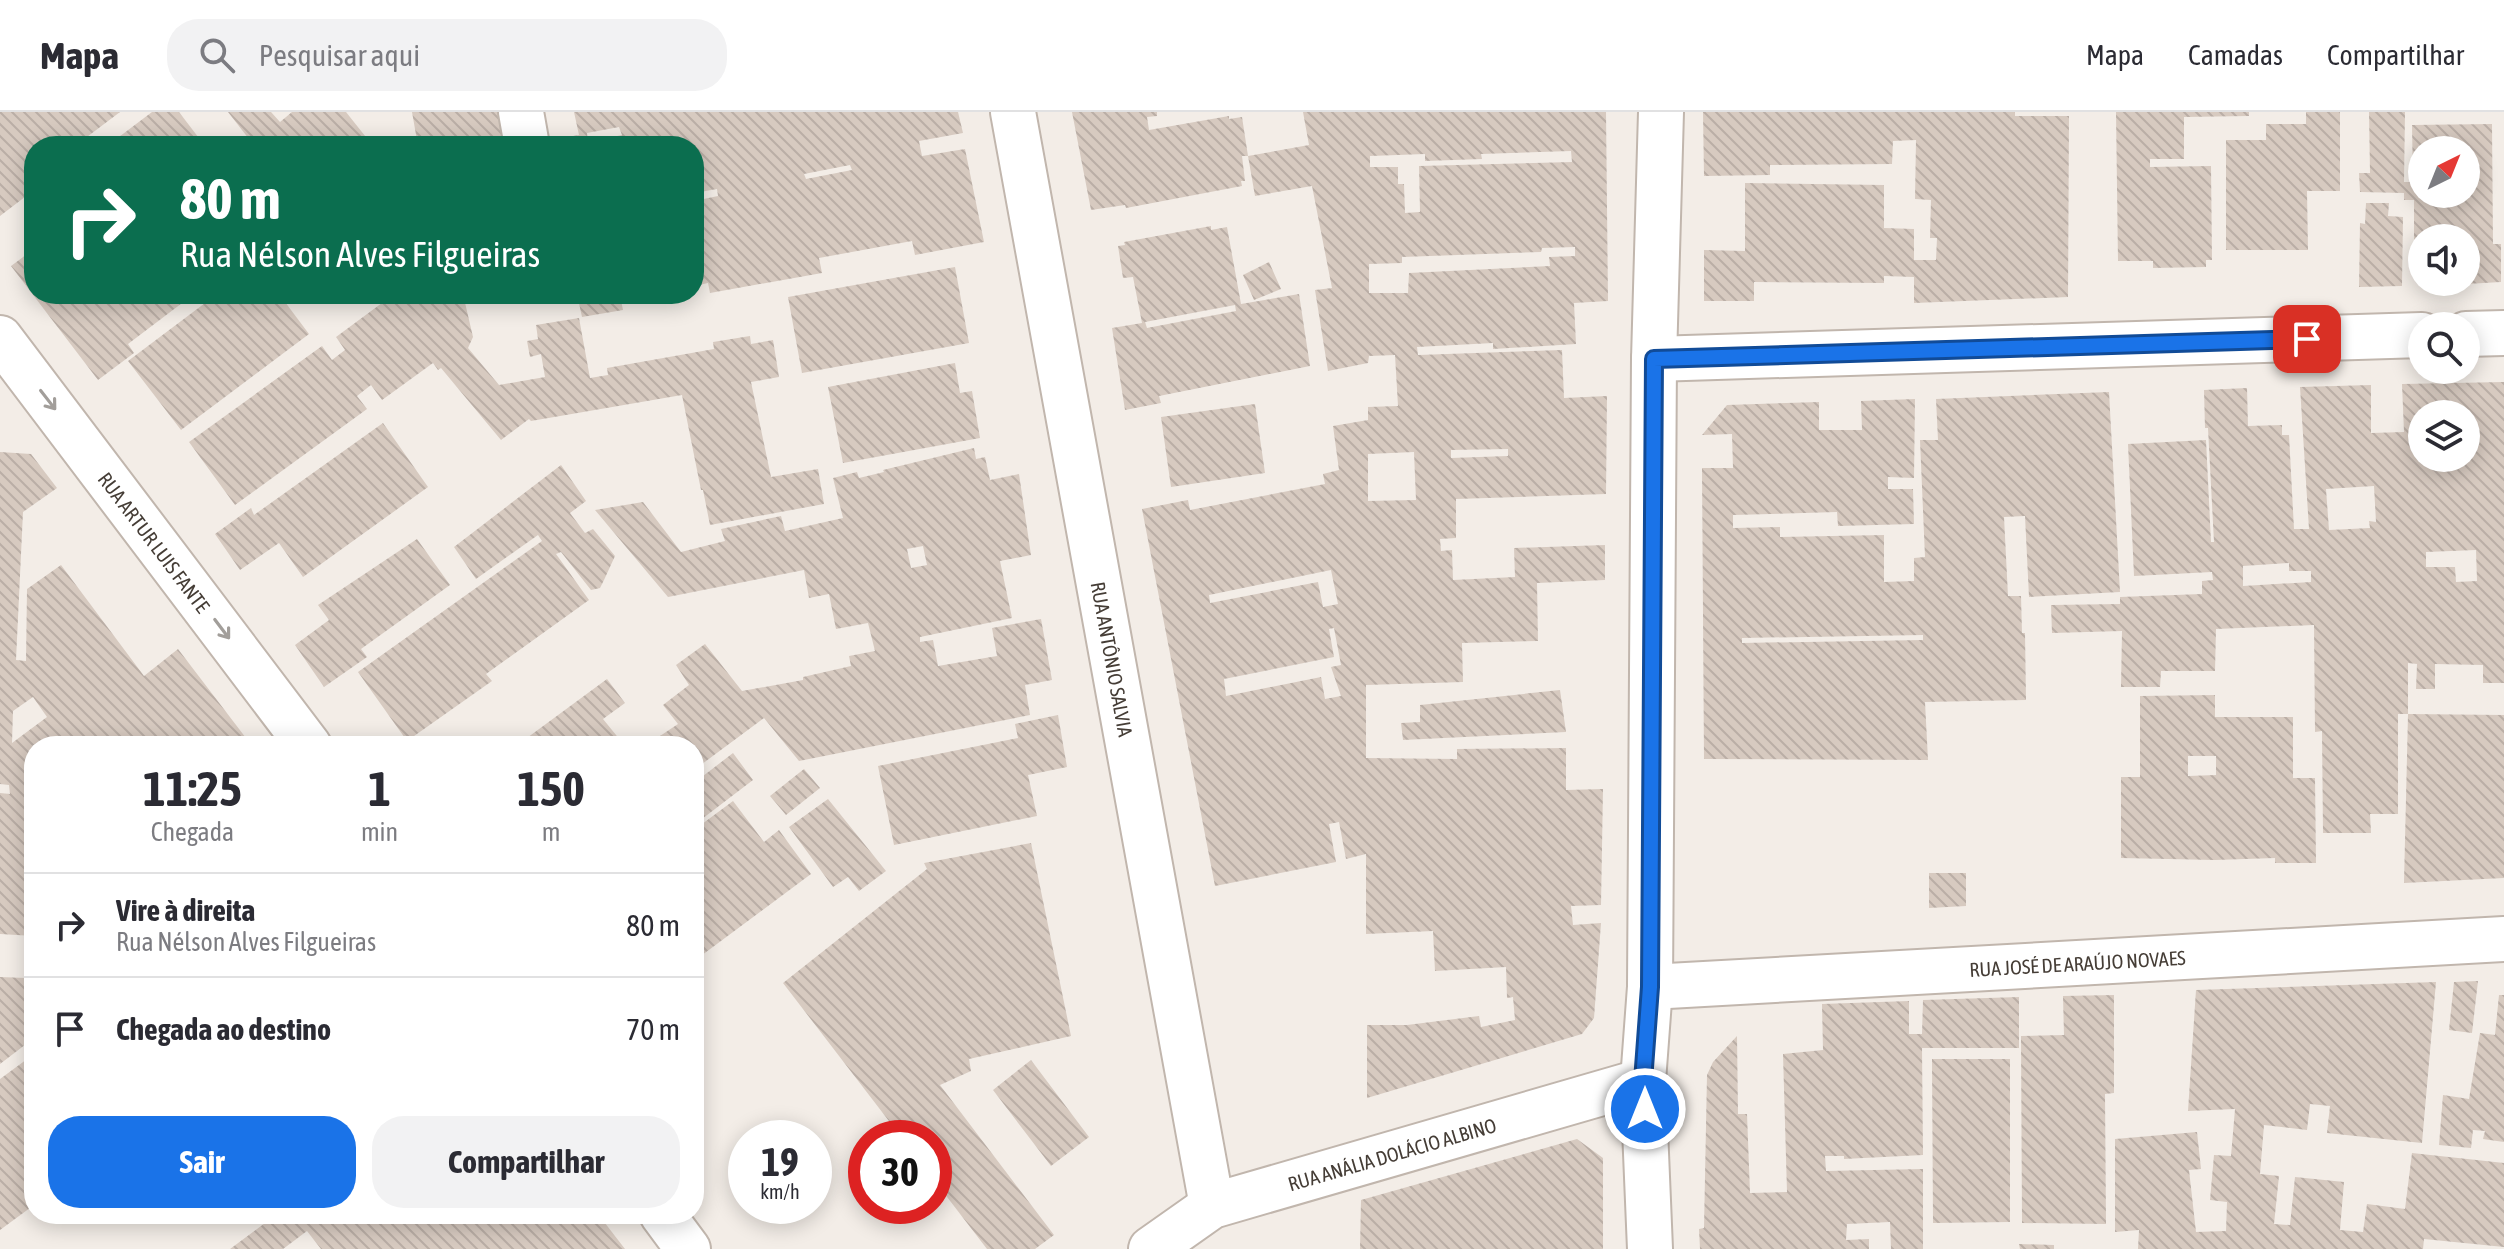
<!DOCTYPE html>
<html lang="pt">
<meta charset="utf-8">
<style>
:root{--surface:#fff;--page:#f2f2f3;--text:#2b2b33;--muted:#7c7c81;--line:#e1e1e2;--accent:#1a73e8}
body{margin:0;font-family:"Asap Condensed",sans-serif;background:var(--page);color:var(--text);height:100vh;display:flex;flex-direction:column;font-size:30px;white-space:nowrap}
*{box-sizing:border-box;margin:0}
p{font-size:26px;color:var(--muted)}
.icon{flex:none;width:44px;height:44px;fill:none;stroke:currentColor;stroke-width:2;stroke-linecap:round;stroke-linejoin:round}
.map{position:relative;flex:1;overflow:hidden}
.panel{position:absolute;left:24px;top:624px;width:680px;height:488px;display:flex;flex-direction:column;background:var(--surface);border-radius:32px;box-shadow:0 4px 20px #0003}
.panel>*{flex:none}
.hud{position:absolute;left:24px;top:24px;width:680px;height:168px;border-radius:32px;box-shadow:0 4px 20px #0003;background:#0b6e4f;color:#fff;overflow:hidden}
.needle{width:52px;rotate:43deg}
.fabs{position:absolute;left:2408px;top:24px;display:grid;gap:16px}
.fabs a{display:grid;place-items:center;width:72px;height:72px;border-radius:50%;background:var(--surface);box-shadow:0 4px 20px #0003;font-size:40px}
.speed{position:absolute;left:728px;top:1008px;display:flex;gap:16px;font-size:40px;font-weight:700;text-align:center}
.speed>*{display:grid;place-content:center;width:104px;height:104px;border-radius:50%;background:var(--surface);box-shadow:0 4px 20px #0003;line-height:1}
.speed small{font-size:20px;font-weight:400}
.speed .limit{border:12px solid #d22;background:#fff;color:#111}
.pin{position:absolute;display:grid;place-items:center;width:68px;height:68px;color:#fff;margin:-34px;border-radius:16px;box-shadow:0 4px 12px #0006}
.me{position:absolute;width:88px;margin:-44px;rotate:0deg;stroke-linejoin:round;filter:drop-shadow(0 0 6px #0008)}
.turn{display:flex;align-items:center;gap:28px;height:168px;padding:0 24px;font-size:36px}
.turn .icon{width:104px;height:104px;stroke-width:2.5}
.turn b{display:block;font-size:56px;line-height:68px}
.eta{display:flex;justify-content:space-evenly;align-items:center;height:136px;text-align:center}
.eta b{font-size:48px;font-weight:700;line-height:56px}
.action{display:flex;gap:16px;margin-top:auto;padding:16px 24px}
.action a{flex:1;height:92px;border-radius:32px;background:var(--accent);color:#fff;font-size:32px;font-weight:700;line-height:92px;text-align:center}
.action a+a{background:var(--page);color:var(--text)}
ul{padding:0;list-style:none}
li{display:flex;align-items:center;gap:24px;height:104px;padding:0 24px;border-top:2px solid var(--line)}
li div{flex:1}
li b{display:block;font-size:30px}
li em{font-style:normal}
header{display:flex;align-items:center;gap:48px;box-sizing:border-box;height:112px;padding:0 40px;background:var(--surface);border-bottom:2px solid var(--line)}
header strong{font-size:38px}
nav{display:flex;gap:44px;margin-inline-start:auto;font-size:28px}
.search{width:560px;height:72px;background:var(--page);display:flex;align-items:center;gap:20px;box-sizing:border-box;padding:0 28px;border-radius:32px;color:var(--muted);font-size:30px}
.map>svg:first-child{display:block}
</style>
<header>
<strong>Mapa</strong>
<div class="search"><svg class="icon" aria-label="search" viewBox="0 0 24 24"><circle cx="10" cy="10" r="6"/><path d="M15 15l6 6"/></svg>Pesquisar aqui</div>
<nav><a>Mapa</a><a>Camadas</a><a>Compartilhar</a></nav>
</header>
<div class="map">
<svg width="2504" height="1137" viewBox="0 0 2504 1137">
<defs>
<pattern id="building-back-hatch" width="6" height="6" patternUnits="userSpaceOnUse" patternTransform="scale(2)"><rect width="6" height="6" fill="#d7cac0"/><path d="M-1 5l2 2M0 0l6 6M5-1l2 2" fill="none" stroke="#baaea6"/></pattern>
</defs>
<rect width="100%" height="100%" fill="#f3ede7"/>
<path fill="url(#building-back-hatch)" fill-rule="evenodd" d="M0,0H120L75,34H34V78L0,104Z
M152,0H179L205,34H107Z
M228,0H271L280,10L292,0H346L373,34H248L252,31Z
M412,0H504L511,34H418Z
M574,0H958L963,21L919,29L922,44L965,37L984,130L915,143L912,129L819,146L822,161L710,181L708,171L694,174V89L718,84L717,77L694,81V34H550L549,28L579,23ZM619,15L622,23L588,30L587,21ZM850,53L852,58L806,67L804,62Z
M1072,0H1157V4L1147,5L1149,18L1229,4V7L1242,5L1248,44H1242L1245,69H1241L1242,74L1126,96L1125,93L1091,98Z
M1303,0H1606L1608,189L1574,191L1576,232L1493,237V231L1417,235L1418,243L1562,238L1564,286L1607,284L1606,382L1456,387V426L1440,427L1441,439L1452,438L1453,468L1515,465L1514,436L1605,433V468L1537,471L1538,529L1462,531L1463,570L1366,573V646L1457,647V637L1566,636V678L1603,677L1601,793L1571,794L1573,813L1601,811L1594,906L1582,922L1367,986V913H1407L1479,904L1481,915L1515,908L1513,885L1507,886L1506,855L1435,859L1433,819L1366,822V742L1346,747L1339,710L1329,712L1336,750L1215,774L1142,397L1188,388L1190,398L1325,372L1323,362L1339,358L1333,314L1368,308V295L1398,294L1395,243L1369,244L1368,251L1328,259L1315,178L1332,176L1312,74L1255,84L1248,44L1309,33ZM1571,39L1572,50L1419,54L1420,100L1405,101L1404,72H1398V55H1370V44L1425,42V49L1482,47L1481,42ZM1575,135V144L1549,145L1550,154L1409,161L1408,181H1369V152L1402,151V145L1541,140L1542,136ZM1508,337V344L1451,346V338ZM1414,340L1416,388L1368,389V342ZM1331,458L1338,492L1323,495L1318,470L1210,491L1209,483ZM1334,516L1341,553L1331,555L1341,584L1325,587L1321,565L1226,584L1224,567L1334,545L1329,517Z
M1703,0H2015V4H2069L2068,185L1914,191V165L1884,164V171L1754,170V189H1704V138L1745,139V71L1884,73V116L1914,117V148H1936L1937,126H1930L1931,88L1915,87L1916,28L1893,29L1892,52L1770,53V63L1704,64Z
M2116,0H2249V4L2184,5V47H2150V55L2211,54L2212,148H2206V155L2153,156V149H2118Z
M2306,0H2340V79H2307L2308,138H2226V28H2266V12H2306Z
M2369,0H2405L2404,70H2413L2412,13L2492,12L2493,132H2501V170L2466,172V126H2422V141H2414V88H2404V81L2360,80L2359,61H2370ZM2422,38H2466V82H2422Z
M2366,91H2389L2388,104L2403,105L2402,174L2359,175L2360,111L2365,112Z
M1211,114V118L1227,115L1241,192L1299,182L1310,254L1159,284L1161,291L1125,298L1112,216L1142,211L1133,165L1123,166L1118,134L1125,133L1124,130ZM1235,193L1236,199L1147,216L1145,210Z
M34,137V182H194L128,232L134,241L98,268L11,154Z
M1269,150L1281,177L1254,188L1243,163Z
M955,155L969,231L802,261L788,185Z
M217,182H279L309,222L181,318L128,249Z
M382,182H463L473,225L468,236L499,273L545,265L541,242L530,245L527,229L538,227L536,213L579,206L590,266L608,263L607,256L714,237L713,230L750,224L751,232L773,228L779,265L751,270L771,365L818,357L824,392L710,413L703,378H701L682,283L531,309L529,307L501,328L441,256L438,258L433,251L382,288L371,273L357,284L367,297L235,393L189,330L322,234L332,248L345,238L336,225L386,188Z
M577,182H643V183L621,188L623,198L582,205Z
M652,182H679L680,186L654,192Z
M955,251L960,281L972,279L980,326L843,351L828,275Z
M2504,270V571H2483V553L2435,552V577H2416L2417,552L2408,551V602H2398V702H2370L2371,721H2323L2322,619L2315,620L2314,513L2216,517L2215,559H2161L2160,575H2121L2122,519L2052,521L2051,493L2120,492V485L2202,482V469L2213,468L2212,460L2134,464L2128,332L2206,328L2211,430H2214L2208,316H2205L2204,278L2247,276L2248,314L2282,313V323H2289L2294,417H2309L2300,275L2371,273V321L2404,320L2402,272ZM2422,302H2466V346H2422ZM2374,374L2376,410L2369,409L2370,416L2329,418L2326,377ZM2476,438L2477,469L2456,470L2455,455H2426V440ZM2289,451V459H2311V470L2243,474V454Z
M2109,280L2120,480L2029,485L2025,404L2004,405L2008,484H2021L2022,521H2025L2026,588L1925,590L1928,648L1704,647L1702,356H1733L1732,322L1702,323L1727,293L1819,290V318H1862L1861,289L1915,287L1914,366L1888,365V377H1913L1914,412L1838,414L1837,400L1733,403V416L1780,415V425L1884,423V470L1914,469V446L1925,445L1920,328H1938L1936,287ZM1923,523V528L1742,531V526Z
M1255,292L1265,361L1171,375L1161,305Z
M383,311L428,375L303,465L279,431L240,458L215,422L251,396L254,403Z
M974,336L976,347L985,345L990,368L1019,362L1031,443L1000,449L1012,506L920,525V530L933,528L938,554L997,544L992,516L1041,507L1052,568L1025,573L1030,603L799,649L764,606L694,658V634H645L678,612L663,593L689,573L676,553L705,532L742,579L803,568V565L851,554L849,544L875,539L868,511L836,517L829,482L809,486L804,458L668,485L595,398L643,390L681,440L725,429L721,417L781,404L785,419L843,406L833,366L857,360L859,366L884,360L883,358ZM923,434L927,453L911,456L907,437Z
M0,340L31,342L57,376L23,400L16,548L26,549L27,477L61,453L144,564L178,537L249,630L244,634H126L122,628L113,634H34V824L0,822V681L10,682L9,673L0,672ZM33,585L47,605L12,631L13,599Z
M561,353L586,389L570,401L585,421L593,417L615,444L604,468L600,476L591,478L561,440L556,442L589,488L486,562L492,569L407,629L358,560L542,429L538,423L476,467L454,435Z
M417,427L450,473L361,537L367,545L324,575L295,533L329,508L318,493Z
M607,567L625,591L603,607L625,634H516Z
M1560,578L1566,620L1403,628L1401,611L1420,610V593Z
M2215,583V605H2293V666H2315L2316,751H2275V746L2215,748L2121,746V665H2140V584ZM2188,644H2216V663L2188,664Z
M2408,602L2504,603V766L2404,771Z
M1058,603L1067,655L1028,663L1037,704L894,733L878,654L1018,626L1015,612Z
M733,641L753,668L694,713V671Z
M804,657L820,676L786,703L770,684Z
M828,687L886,759L859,779L848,765L833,775L789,715Z
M733,689L764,730L779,718L811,762L694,849V718Z
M1031,731L1071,924L969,947L971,959L940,973L1054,1123L1035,1137H987L934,1068V1026H902L783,871L927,757L924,751Z
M1929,761H1966V794L1929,796Z
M694,850L703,863L694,870Z
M0,865L26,866L34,884V926L0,952Z
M2478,869L2472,921L2449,918L2454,870Z
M2436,870L2422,1031L2327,1021L2330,994L2310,992L2307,1018L2264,1013L2260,1062L2279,1064L2274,1112L2290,1113L2295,1065L2344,1070L2340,1118L2363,1120L2367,1092L2405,1097L2412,1041L2504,1051V1135L2424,1127L2423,1137H2138L2139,1118L2115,1120V1027L2197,1020L2201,1057L2189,1058L2196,1120L2226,1119L2227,1090L2210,1088L2214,1043L2231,1044L2235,997L2188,999L2196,878Z
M2114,883V981L2105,982L2106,1112L2022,1111L2021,924L2064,923L2063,884Z
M2499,883H2504V1030L2483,1027L2485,1019L2473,1018L2471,1036L2439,1033L2443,983L2469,987L2480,921L2495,923Z
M2019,885V936H1922L1923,1043L1844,1047V1044H1825L1826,1059L1923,1057V1137H1891L1890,1110L1847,1112L1846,1128L1869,1127V1137H1700L1699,1117L1704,1116L1707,963L1713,950L1737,924L1738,1002H1747L1750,1081L1787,1080L1783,942L1823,938L1822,892L1909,889V922H1922L1923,888Z
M34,942V1093L0,1118V967Z
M1932,947H2010V1110L1933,1111Z
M1031,948L1089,1025L1051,1054L993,978Z
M1577,1027L1603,1046V1137H1360L1361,1088Z
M277,1102H598L625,1137H321L307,1119L283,1137H230Z
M2019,1132L2054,1133V1137H2020Z"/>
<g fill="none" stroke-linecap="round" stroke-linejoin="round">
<defs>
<g id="minor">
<path d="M521,0L527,34"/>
<path id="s1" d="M1013,0L1212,1094"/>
<path d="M2466,222L2504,221"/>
<path id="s2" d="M0,226L309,634"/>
<path d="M1654,247L2422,223"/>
<path id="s3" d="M1650,875L2504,827"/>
<path d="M662,1102L688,1137"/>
<path id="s4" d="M1151,1137L1212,1094L1643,969"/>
<path d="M1650,1137L1643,969L1650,875L1654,247L1661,0"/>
</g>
</defs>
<use href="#minor" stroke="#c1b6ad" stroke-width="48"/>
<use href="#minor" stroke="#fff" stroke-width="44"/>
</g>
<defs><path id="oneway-shaft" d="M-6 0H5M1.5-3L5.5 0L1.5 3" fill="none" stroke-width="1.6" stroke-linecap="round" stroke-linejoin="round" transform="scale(2)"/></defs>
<g stroke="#a29e9a">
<use href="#oneway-shaft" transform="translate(48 288) rotate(52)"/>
<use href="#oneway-shaft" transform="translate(222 517) rotate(53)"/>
</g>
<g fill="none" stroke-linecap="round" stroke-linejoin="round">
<defs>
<path id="route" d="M1645,997L1643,969L1650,875L1654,247L2307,227"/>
</defs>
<use href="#route" stroke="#114b97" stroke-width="20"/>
<use href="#route" stroke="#1a73e8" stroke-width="14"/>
</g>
<g text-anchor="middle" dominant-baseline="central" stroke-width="6" stroke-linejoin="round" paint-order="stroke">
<g font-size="20" fill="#453d36" stroke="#fff">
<text stroke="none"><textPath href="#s2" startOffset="256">RUA ARTUR LUIS FANTE</textPath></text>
<text stroke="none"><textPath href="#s1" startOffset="556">RUA ANTÔNIO SALVIA</textPath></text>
<text stroke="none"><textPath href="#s3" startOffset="428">RUA JOSÉ DE ARAÚJO NOVAES</textPath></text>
<text stroke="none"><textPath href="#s4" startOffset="262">RUA ANÁLIA DOLÁCIO ALBINO</textPath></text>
</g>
</g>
</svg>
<div class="fabs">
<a><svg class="needle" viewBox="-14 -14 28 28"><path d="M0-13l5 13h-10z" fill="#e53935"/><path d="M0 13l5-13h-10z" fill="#7c7c81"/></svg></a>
<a><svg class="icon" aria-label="sound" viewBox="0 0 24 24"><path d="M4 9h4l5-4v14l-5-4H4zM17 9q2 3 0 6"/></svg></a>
<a><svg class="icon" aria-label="search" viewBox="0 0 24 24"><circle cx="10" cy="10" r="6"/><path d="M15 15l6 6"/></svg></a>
<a><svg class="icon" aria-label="layers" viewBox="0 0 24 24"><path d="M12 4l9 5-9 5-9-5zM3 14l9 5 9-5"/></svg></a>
</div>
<div class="speed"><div>19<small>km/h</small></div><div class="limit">30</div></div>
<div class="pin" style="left:2307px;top:227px;background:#d93025"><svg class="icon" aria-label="arrive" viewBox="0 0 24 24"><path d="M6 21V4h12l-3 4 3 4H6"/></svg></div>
<svg class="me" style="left:1645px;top:997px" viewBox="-20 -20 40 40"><circle r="17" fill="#1a73e8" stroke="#fff" stroke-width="3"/><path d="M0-11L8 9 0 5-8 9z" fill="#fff"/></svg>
<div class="hud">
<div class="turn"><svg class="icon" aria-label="right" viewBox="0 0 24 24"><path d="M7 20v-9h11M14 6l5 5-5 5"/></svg><div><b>80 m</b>Rua Nélson Alves Filgueiras</div></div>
</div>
<section class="panel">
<div class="eta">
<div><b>11:25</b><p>Chegada</p></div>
<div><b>1</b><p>min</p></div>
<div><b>150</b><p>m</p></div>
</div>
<ul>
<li><svg class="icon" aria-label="right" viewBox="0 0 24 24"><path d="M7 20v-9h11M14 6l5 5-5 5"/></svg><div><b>Vire à direita</b><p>Rua Nélson Alves Filgueiras</p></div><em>80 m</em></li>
<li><svg class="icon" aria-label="arrive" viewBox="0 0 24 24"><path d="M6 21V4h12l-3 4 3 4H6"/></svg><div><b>Chegada ao destino</b></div><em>70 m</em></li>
</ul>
<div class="action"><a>Sair</a><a>Compartilhar</a></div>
</section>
</div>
